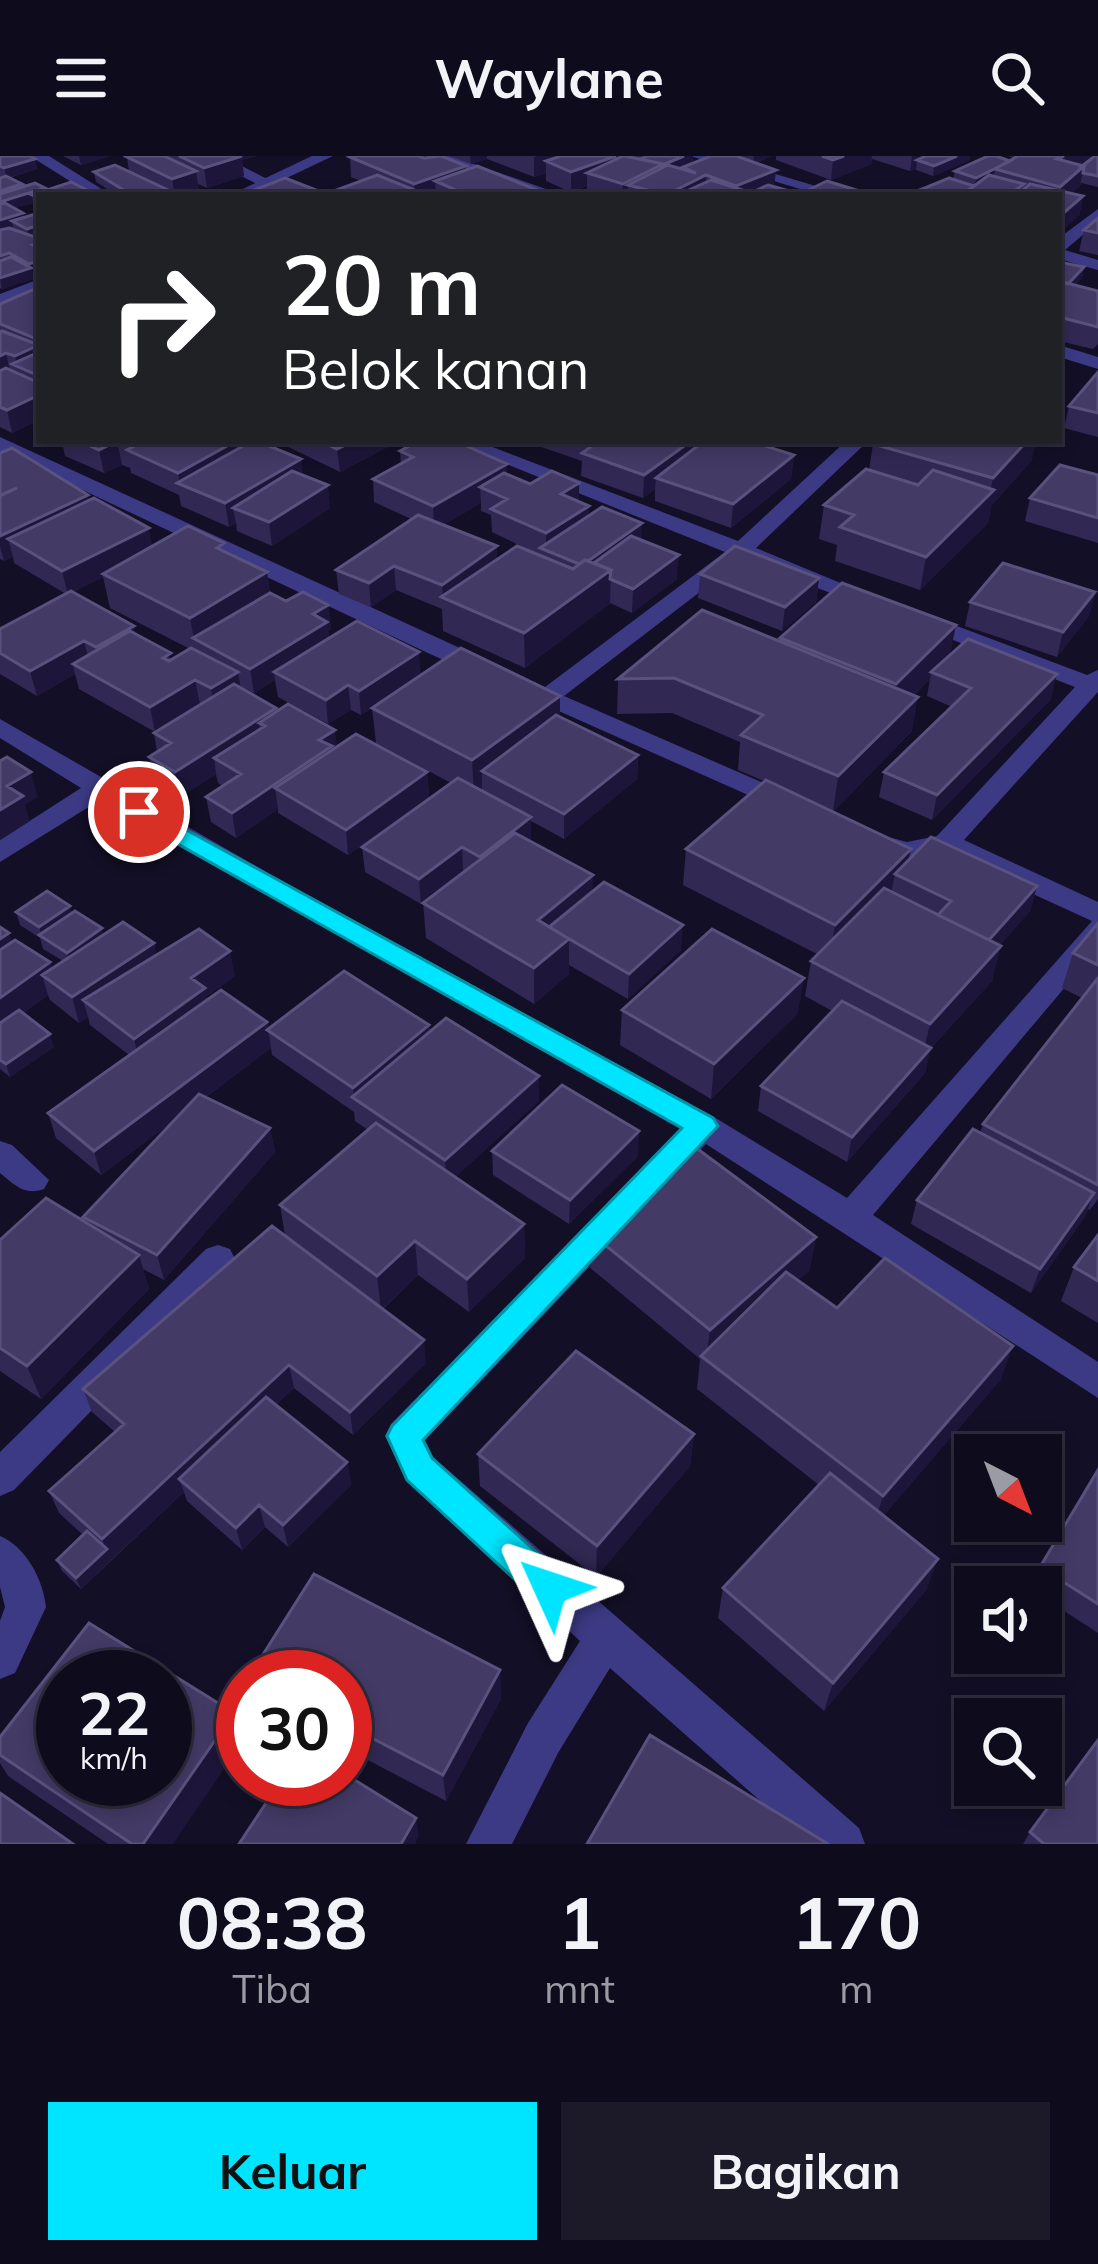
<!DOCTYPE html>
<html lang="id">
<style>
:root{--surface:#0e0b1c;--page:#1c1929;--text:#f1f3f6;--muted:#9b9ba3;--line:#2e2b3b;--accent:#00e5ff}
body{margin:0;font-family:Mulish,sans-serif;background:var(--page);color:var(--text);height:100vh;display:flex;flex-direction:column;font-size:45px;white-space:nowrap}
*{box-sizing:border-box;margin:0}
p{font-size:39px;color:var(--muted)}
.icon{flex:none;width:66px;height:66px;fill:none;stroke:currentColor;stroke-width:2;stroke-linecap:round;stroke-linejoin:round}
.map{position:relative;height:1688px;overflow:hidden}
.drawer{display:flex;flex-direction:column;background:var(--surface);flex:1}
.drawer>*{flex:none}
.banner{position:absolute;left:36px;top:36px;width:1026px;height:252px;border-radius:0px;box-shadow:0 6px 18px #0003,0 0 0 3px var(--line);background:#202124;color:#fff;overflow:hidden}
.needle{width:78px;rotate:138deg}
.controls{position:absolute;left:954px;top:1278px;display:grid;gap:24px}
.controls a{display:grid;place-items:center;width:108px;height:108px;border-radius:0px;background:var(--surface);box-shadow:0 6px 18px #0003,0 0 0 3px var(--line);font-size:60px}
.speed{position:absolute;left:36px;top:1494px;display:flex;gap:24px;font-size:60px;font-weight:700;text-align:center}
.speed>*{display:grid;place-content:center;width:156px;height:156px;border-radius:50%;background:var(--surface);box-shadow:0 6px 18px #0003,0 0 0 3px var(--line);line-height:1}
.speed small{font-size:30px;font-weight:400}
.speed .limit{border:18px solid #d22;background:#fff;color:#111}
.pin{position:absolute;display:grid;place-items:center;width:102px;height:102px;color:#fff;margin:-51px;border:6px solid #fff;border-radius:50%;box-shadow:0 3px 12px #0007}
.me{position:absolute;width:132px;margin:-66px;rotate:312deg;stroke-linejoin:round;filter:drop-shadow(0 0 9px #0008)}
.turn{display:flex;align-items:center;gap:42px;height:252px;padding:0 48px;font-size:54px}
.turn .icon{width:156px;height:156px;stroke-width:2.5}
.turn b{display:block;font-size:84px;line-height:102px}
.eta{display:flex;justify-content:space-evenly;align-items:center;height:204px;text-align:center}
.eta b{font-size:72px;font-weight:700;line-height:84px}
.primary-button{display:flex;gap:24px;margin-top:auto;padding:24px 48px}
.primary-button a{flex:1;height:138px;border-radius:0px;background:var(--accent);color:#111;font-size:48px;font-weight:700;line-height:138px;text-align:center}
.primary-button a+a{background:var(--page);color:var(--text)}
header{display:flex;justify-content:space-between;align-items:center;height:156px;padding:0 48px;background:var(--surface);font-size:54px;font-weight:700}
.map>svg:first-child{display:block}
</style>
<header><svg class="icon" aria-label="menu" viewBox="0 0 24 24"><path d="M4 6h16M4 12h16M4 18h16"/></svg>Waylane<svg class="icon" aria-label="search" viewBox="0 0 24 24"><circle cx="10" cy="10" r="6"/><path d="M15 15l6 6"/></svg></header>
<div class="map">
<svg width="1098" height="1688" viewBox="0 0 1098 1688">
<rect width="100%" height="100%" fill="#130f26"/>
<g fill="none" stroke-linecap="round" stroke-linejoin="round">
<path fill="#3d3a85" fill-rule="evenodd" d="M30,0H49L111,39H92Z
M202,0H222L273,26L259,29Z
M427,0H451L563,39H539Z
M690,0H715L846,39H820Z
M1098,53V66L1065,94L1098,104V114L1059,103V82Z
M1059,189L1098,201V213L1059,201Z
M0,281L545,531L725,396L449,285H477L738,385L846,285H868L756,392L884,445L872,452L864,450L743,403L564,540L800,643L804,649L791,658L430,498L0,295Z
M917,455L1087,519L1098,514V536L964,684L1098,746V792L873,1059L1098,1206V1242L706,988L425,1284L433,1301L859,1672L865,1688H809L610,1512L558,1597L512,1688H466L528,1567L580,1485L407,1325L385,1280L391,1268L680,973L100,644L0,706V684L81,632L0,582V563L270,718L714,961L847,1042L1092,765L943,697L907,704L863,692L859,686L873,677L907,686L937,680L1075,531L909,467L905,462Z
M0,985L12,989L49,1024L44,1033C24,1040 15,1029 0,1017Z
M218,1089L230,1093L235,1103L230,1113L14,1334L0,1340V1296L206,1093Z
M0,1380C26,1391 43,1423 46,1451L15,1517L0,1523V1465L5,1451L0,1431Z"/>
<path fill="#3d3a85" fill-rule="evenodd" d="M312,0H333L251,39H230Z
M39,123V134L0,150V138Z"/>
</g>
<path fill="#312854" fill-rule="evenodd" d="M0,0L35,3L37,13L9,22L22,28V31L45,32V35L91,36L92,39H39V52L34,49L33,47L15,52L23,57L24,61L39,57V117L32,119L33,123L2,133L0,132Z
M63,0H110L81,9Z
M132,0H256L242,4L244,20L207,32L198,28L199,35L188,39H117L96,26L94,16H129L127,1Z
M449,0H693L692,7L679,12L683,14V11L711,0H772L755,7L774,31L800,38H869L592,39L587,37V30L571,36L546,25V17L534,21L487,3L471,8Z
M776,0H970L969,5L933,20L916,14V13L910,15L872,3L871,8L831,24L776,4Z
M1008,0H1098V31L1081,27L1080,30L1072,37L1083,40L1079,60L1059,39H910L953,23L955,15L1010,5L1014,2Z
M350,1L424,2L466,10V14L537,34V39H323L361,25L351,21Z
M1098,62V99L1079,95L1084,74Z
M1059,106L1084,111L1082,122L1075,129L1098,135V188L1093,193L1059,185Z
M39,131V264L12,277L0,271V148Z
M1098,216V281L1064,272L1069,250Z
M62,285H269L263,288L303,319L330,352L272,390L237,375L236,367L229,371L181,350L179,339L131,317L130,312L122,309L104,317L65,300Z
M393,285V288L340,316L276,285Z
M524,285H761L757,288L794,299L791,323L731,372L655,345V333L643,342L581,320L582,305Z
M873,288L1032,304L991,350L988,367L920,434L835,405L837,389L819,383L824,349L869,314Z
M400,295L507,319L530,328L579,327V346L589,350L588,360L642,385L677,423L632,457L610,447L525,512L443,475L442,453L396,434L371,451L339,438L336,414L411,363L374,346L373,323L401,308ZM481,347V355L491,359L492,376L540,399L497,403L443,369Z
M0,297L89,344L152,390L225,396L267,416L270,437L286,445L328,449L331,473L328,475L329,482L421,519L560,540V561L638,599L637,623L564,683L531,665V685L593,735L681,794L628,843L569,809V818L534,848L426,782L423,747L463,716L421,748L365,716L362,691L451,627L376,587L372,552L381,546L361,559L351,554L328,568L278,541L275,524L254,537L240,530L276,552L277,555L337,591L427,616L429,641L348,699L278,657V653L236,682L211,666L206,641L223,630L218,627L216,618L180,641L154,626L149,601L157,596L154,577L155,576L79,533L75,518L37,540L0,518V473L66,438L14,407L13,401L4,405L0,403ZM103,421L110,452L190,493L172,503L135,478L134,470L73,436Z
M1098,319V387L1025,365L1030,342Z
M700,418L819,422L816,446L782,475L698,442Z
M1095,436L1089,460L1057,501L965,470L970,446Z
M780,482L950,499L1051,543L932,664L879,641L884,616L952,551L927,540L930,523L914,539L912,575L833,656L909,703L1037,730L1030,755L1000,789L992,825L930,893L925,917L847,1006L758,955L761,930L832,855L805,840L811,805L817,798L683,729L686,693L764,625L738,614L740,586L672,557L617,558L618,523L779,485Z
M16,756L72,757L103,779L154,787L156,799L235,820L207,840V844L267,866L269,873L429,869L430,876L539,945L455,1021L524,1068L525,1102L469,1156L418,1119L383,1153L426,1207L353,1279L294,1232L276,1249L347,1306L351,1329L288,1391L265,1371L242,1394L187,1345L184,1336L81,1433L62,1415L57,1404L83,1379L59,1357L49,1335L115,1276L92,1256L83,1233L285,1080L280,1049L368,974L355,965L354,956L272,899L271,892L206,941L270,972L275,996L164,1124L143,1113L149,1133L41,1243L0,1215V1084L84,1065L83,1061L172,966L101,1019L56,982L48,957L129,899L90,869L88,861L79,867L50,844L48,839L23,857L54,891L10,921L0,913V771L12,786L50,806L52,812L63,805L43,793L40,782L20,769Z
M1098,767V1043L1090,1054L1088,1053L1084,1062L1031,1137L911,1068L917,1044L980,977L983,968L1082,842L1062,832L1073,797Z
M622,854L798,857L711,943L620,889Z
M492,995L638,1000L569,1068L493,1019Z
M589,1076L816,1081L809,1115L798,1124L837,1152L1001,1223L884,1359L927,1433L824,1555L718,1462L723,1432L819,1329L697,1233L700,1203L588,1110Z
M1098,1079V1167L1061,1145L1074,1111Z
M694,1278L690,1310L596,1421L480,1330L478,1298Z
M1098,1314V1477L1041,1440V1431H1030L1040,1411Z
M314,1418L500,1514L501,1543L446,1645L345,1592V1521H251L250,1519Z
M0,1581L173,1688H108L8,1620L0,1607Z
M1030,1676L1098,1688H1023Z"/>
<path fill="#1d163a" d="M79,0H110L81,9Z
M241,0H256L242,4L244,20L207,32L204,12Z
M470,0H487V3L471,8Z
M537,0H573L546,5V17L534,21V1Z
M616,0H620V18L587,17V30L571,36V16Z
M684,0H693L692,7L663,19L628,29V39H622L623,28Z
M754,0H772L753,7Z
M844,0H872L871,8L831,24L833,4Z
M912,0H943L917,4L916,13L910,15Z
M957,0H970L969,5L933,20L934,10Z
M1064,0H1096L1095,5L1053,23L1057,3Z
M35,3L37,13L7,22L4,12Z
M466,10L467,30L435,25L436,39H408L415,37L414,28Z
M1084,10L1080,30L1059,49L1060,31Z
M995,13L993,24L974,32L976,22Z
M776,14L774,34L735,39L736,30Z
M196,15L199,35L188,39H175L172,23Z
M706,19L705,39H666Z
M22,28L24,38L45,32L46,39H32L33,47L0,57V35Z
M1083,40L1079,60L1059,78V61Z
M23,57L26,67L12,65L13,71L0,76V64Z
M39,69V81L29,84L27,73Z
M39,105V117L32,119L33,123L2,133L0,122L30,112L29,108Z
M1084,111L1082,122L1063,141L1066,130Z
M39,189V214L17,211L15,200Z
M6,197L11,219L0,224V200Z
M39,239V264L12,277L7,254Z
M117,285L122,309L104,317L99,294Z
M236,285H269L180,328L178,317Z
M354,285H393V288L340,316L337,293Z
M691,285H708L656,322L655,333L643,342L644,319Z
M1027,285H1036L1032,304L991,350L988,367L920,434L926,401L990,338L993,322Z
M794,299L791,323L731,372L733,348Z
M301,303L304,326L233,352L236,367L229,371L225,347Z
M507,308V331H480L481,347L434,374L433,350Z
M579,327V350L561,338Z
M328,329L330,352L272,390L269,366Z
M88,339L93,363L8,383L13,401L4,405L0,390V380Z
M589,350L588,373L546,394V377Z
M642,367L641,391L601,420L582,409Z
M149,372L153,395L103,418V421L68,439L62,415Z
M497,390V414L443,442L442,429Z
M679,399L677,423L632,457L633,433Z
M394,410L396,434L371,451L369,427Z
M611,414L610,448L525,512L524,477Z
M267,416L272,449L194,483L190,462Z
M819,422L816,446L782,475L785,451Z
M1095,436L1089,460L1057,501L1063,476Z
M328,449L331,473L328,475L330,490L274,516L275,524L254,537L250,513L313,458Z
M956,469L949,504L931,516L930,523L890,562L896,528Z
M134,470L139,494L101,516L96,491Z
M84,485L90,509L73,508L75,518L37,540L30,515Z
M419,496L421,520L361,559L359,535Z
M238,516L242,541L215,557L211,532Z
M1057,518L1051,543L932,664L937,639Z
M195,524L200,548L155,576L150,551Z
M348,529L351,554L328,568L326,544Z
M560,540V575L482,615V633L474,639L472,604Z
M918,541L912,575L833,656L838,620Z
M276,552L280,577L259,567L262,588L214,602L216,618L180,641L175,616Z
M335,574L338,599L275,632L278,653L236,682L232,657L319,584Z
M638,599L637,623L564,683V658Z
M31,616L38,641L25,649L30,665L0,684V654L7,630Z
M427,616L429,641L348,699L346,674Z
M531,661V686L481,726L480,701Z
M462,691L463,716L421,748L419,723Z
M911,693L905,723L895,718L890,742L829,805L835,769Z
M593,719L592,754L562,780L538,764Z
M1037,730L1030,755L979,813L986,788Z
M70,750L73,763L43,784L39,771Z
M683,769L681,794L628,843L629,818Z
M102,772L105,785L71,810L67,797Z
M9,777L17,802L0,814V783Z
M569,783V818L534,848V812Z
M154,787L159,812L83,844L88,861L79,867L72,841Z
M1001,790L992,825L930,893L925,917L847,1006L852,981L922,902L930,868Z
M230,795L235,820L207,840L210,857L140,908L134,883L191,822Z
M50,806L58,831L42,819L48,839L0,873V842Z
M804,822L798,857L711,943L714,908Z
M267,866L271,892L101,1019L94,995Z
M429,869L431,894L354,942L353,932Z
M50,878L54,891L10,921L6,908Z
M539,920V945L447,1029L445,1004Z
M270,972L275,996L164,1124L157,1099Z
M639,975L638,1000L569,1068L570,1044Z
M1094,1037L1084,1062L1031,1137L1040,1113Z
M524,1068L525,1102L469,1156L467,1123Z
M816,1081L809,1115L708,1206L706,1205L710,1174Z
M415,1085L418,1119L381,1154L377,1120Z
M139,1099L149,1133L41,1243L27,1210Z
M424,1184L426,1207L353,1279L350,1256Z
M1013,1190L1001,1223L873,1372L883,1340Z
M289,1209L294,1232L189,1331L179,1323L184,1336L111,1404L102,1383Z
M694,1278L690,1310L596,1421L597,1390Z
M347,1306L351,1329L288,1391L283,1369Z
M259,1349L265,1371L242,1394L236,1372Z
M107,1393L111,1404L81,1433L76,1422Z
M938,1403L927,1433L824,1555L833,1527Z
M500,1514L501,1543L446,1645L443,1619Z
M234,1557L243,1585L173,1688H143Z
M416,1662L419,1680L415,1688H401Z"/>
<path fill="#433a66" stroke="#5a527e" stroke-width="3" fill-rule="evenodd" d="M0,0H29L35,3L4,12L0,10Z
M132,0H164L196,15L172,23L127,1Z
M179,0H242L204,12Z
M354,0H418L424,2L441,0L466,10L414,28L350,1Z
M561,0H616L571,16L546,5Z
M623,0H625L663,8L623,28L587,17Z
M648,0H684L660,10L663,8L640,3Z
M711,0H736L776,14L736,30L706,19L666,39L628,29L668,9L696,17L683,11Z
M822,0H844L833,4Z
M926,0H957L934,10L917,4Z
M988,0H996L1010,5L976,22L955,15Z
M1018,0H1064L1057,3L1084,10L1060,31L995,13Z
M1095,0H1098V20L1083,17L1084,10H1082Z
M115,9L168,34L152,39H132L94,16Z
M477,10L537,34L523,39H447L458,35L435,25Z
M377,19L417,35L408,39H323Z
M989,19L1024,28L1009,39H962Z
M6,20L22,28L0,35V22Z
M285,22L316,34L303,39H274L257,33Z
M949,22L974,30L961,39L910,38Z
M711,24L758,39L680,38Z
M827,25L869,38L798,39Z
M71,26L91,36L82,39H39V42L32,39Z
M35,27L45,32L0,46V38Z
M1030,28L1083,40L1059,61V39H1017Z
M768,29L800,38L758,39L750,37Z
M5,47L23,57L0,64V48Z
M39,57V69L27,73L12,65Z
M1098,62V77L1084,74Z
M9,72L35,81L39,80V88L33,89L39,93V105L29,108L9,97L0,100V74Z
M11,101L31,112L0,122V105Z
M1059,106L1084,111L1068,128L1059,125Z
M1059,125L1098,135V171L1059,161Z
M39,131V184L0,168V148Z
M2,175L39,189L15,200L6,197L0,200V176Z
M39,196V220L12,208Z
M6,212L39,227V239L7,254L0,251V215Z
M1098,216V257L1069,250Z
M79,285H133L126,289L117,285L99,294Z
M144,285H236L178,317L127,294Z
M252,285H257L301,303L225,347L177,327Z
M320,285H354L337,293Z
M419,285L436,287L455,285L507,308L433,350L373,323L413,301L400,295Z
M599,285H691L644,319L582,297Z
M704,285H749L794,299L733,348L656,322Z
M876,285H1027L993,322L873,288Z
M12,292L88,339L0,380V340L17,332L0,339V297Z
M1060,309L1098,319V362L1030,342Z
M866,313L918,329L933,314L994,334L926,401L840,371L854,359L824,349Z
M292,315L328,329L269,366L233,352Z
M552,315L579,327L561,338L589,350L546,377L491,353L507,343L480,331L504,317L530,328Z
M94,342L149,372L62,415L8,383Z
M602,351L642,367L588,405L585,404L579,408L540,392Z
M418,359L497,390L442,429L394,410L369,427L336,414Z
M188,370L224,387L217,392L267,416L190,462L103,418Z
M631,380L679,399L633,433L610,423L611,414L594,407Z
M517,390L573,413L585,404L611,414L524,477L441,441Z
M735,390L819,422L785,451L700,418Z
M1003,407L1095,436L1063,476L970,446Z
M842,427L956,469L896,528L780,482Z
M71,435L134,470L96,491L84,485L30,515L0,497V473Z
M303,436L328,449L313,458L327,466L250,513L193,482L270,437L286,445Z
M702,454L918,541L838,620L741,579L763,559L674,522L618,523Z
M357,465L419,496L359,535L348,529L326,544L274,516Z
M130,475L171,497L163,502L169,505L191,492L238,516L211,532L195,524L150,551L73,508Z
M968,483L1057,518L937,639L884,616L971,532L931,516Z
M461,492L560,540L472,604L372,552Z
M234,528L276,552L175,616L149,601L171,587L154,577Z
M288,548L335,574L319,584L332,590L232,657L206,641L241,618L214,602L265,570L259,567Z
M556,559L638,599L564,658L482,615Z
M356,578L427,616L346,674L275,632Z
M7,601L31,616L7,630L23,640L0,654V605Z
M458,622L531,661L480,701L462,691L419,723L362,691Z
M766,624L911,693L835,769L686,693Z
M515,677L593,719L538,764L569,783L534,812L423,747Z
M931,681L1037,730L989,784L938,759L951,745L895,718Z
M604,726L683,769L629,818L549,771Z
M884,732L1001,790L930,868L811,805Z
M47,735L70,750L39,771L16,756Z
M75,755L102,772L67,797L39,779Z
M123,766L154,787L72,841L42,819Z
M1098,767V809L1073,797Z
M0,771L9,777L0,783Z
M199,773L230,795L191,822L205,832L134,883L83,844Z
M712,773L804,822L714,908L622,854Z
M15,784L50,806L0,842V794Z
M344,815L429,869L353,932L267,874Z
M1098,822V1029L983,968Z
M221,834L267,866L94,995L48,957Z
M842,845L931,892L852,981L761,930Z
M19,854L50,878L6,908L0,904V867Z
M446,862L539,920L445,1004L352,941Z
M562,929L639,975L570,1044L492,995Z
M199,938L270,972L157,1099L83,1061Z
M376,967L524,1068L467,1123L415,1085L377,1120L280,1049Z
M973,973L1094,1037L1040,1113L917,1044Z
M695,991L816,1081L710,1174L589,1076Z
M46,1042L139,1099L27,1210L0,1192V1084Z
M272,1070L424,1184L350,1256L289,1209L102,1383L49,1335L124,1268L83,1233Z
M1098,1079V1125L1074,1111Z
M885,1102L1013,1190L883,1340L701,1200L786,1116L837,1152Z
M576,1195L694,1278L597,1390L478,1298Z
M266,1241L347,1306L283,1369L259,1349L236,1372L179,1323Z
M1098,1314V1448L1040,1411Z
M830,1317L938,1403L833,1527L723,1432Z
M87,1375L107,1393L76,1422L57,1404Z
M314,1418L500,1514L443,1619L345,1568V1521H255L250,1519Z
M89,1467L234,1557L143,1688H132L0,1599V1581ZM63,1521H165V1623H63Z
M650,1579L828,1688H587Z
M1098,1584V1688H1044L1030,1676Z
M345,1618L416,1662L401,1688H239L282,1623H345Z
M0,1637L73,1688H0Z"/>
<path fill="#00e5ff" stroke="#0095a6" stroke-width="3" d="M139,648L713,962L718,970L423,1284L432,1302L563,1420L569,1432L563,1445L550,1450L538,1445L407,1324L387,1280L392,1270L682,972L130,661V650Z"/>
</svg>
<div class="controls">
<a><svg class="needle" viewBox="-14 -14 28 28"><path d="M0-13l5 13h-10z" fill="#e53935"/><path d="M0 13l5-13h-10z" fill="#9b9ba3"/></svg></a>
<a><svg class="icon" aria-label="sound" viewBox="0 0 24 24"><path d="M4 9h4l5-4v14l-5-4H4zM17 9q2 3 0 6"/></svg></a>
<a><svg class="icon" aria-label="search" viewBox="0 0 24 24"><circle cx="10" cy="10" r="6"/><path d="M15 15l6 6"/></svg></a>
</div>
<div class="speed"><div>22<small>km/h</small></div><div class="limit">30</div></div>
<div class="pin" style="left:139px;top:656px;background:#d93025"><svg class="icon" aria-label="arrive" viewBox="0 0 24 24"><path d="M6 21V4h12l-3 4 3 4H6"/></svg></div>
<svg class="me" style="left:550px;top:1432px" viewBox="-20 -20 40 40"><path d="M0-17L14 15 0 8-14 15z" fill="#00e5ff" stroke="#fff" stroke-width="4"/></svg>
<div class="banner">
<div class="turn"><svg class="icon" aria-label="right" viewBox="0 0 24 24"><path d="M7 20v-9h11M14 6l5 5-5 5"/></svg><div><b>20 m</b>Belok kanan</div></div>
</div>
</div>
<section class="drawer">
<div class="eta">
<div><b>08:38</b><p>Tiba</p></div>
<div><b>1</b><p>mnt</p></div>
<div><b>170</b><p>m</p></div>
</div>
<div class="primary-button"><a>Keluar</a><a>Bagikan</a></div>
</section>
